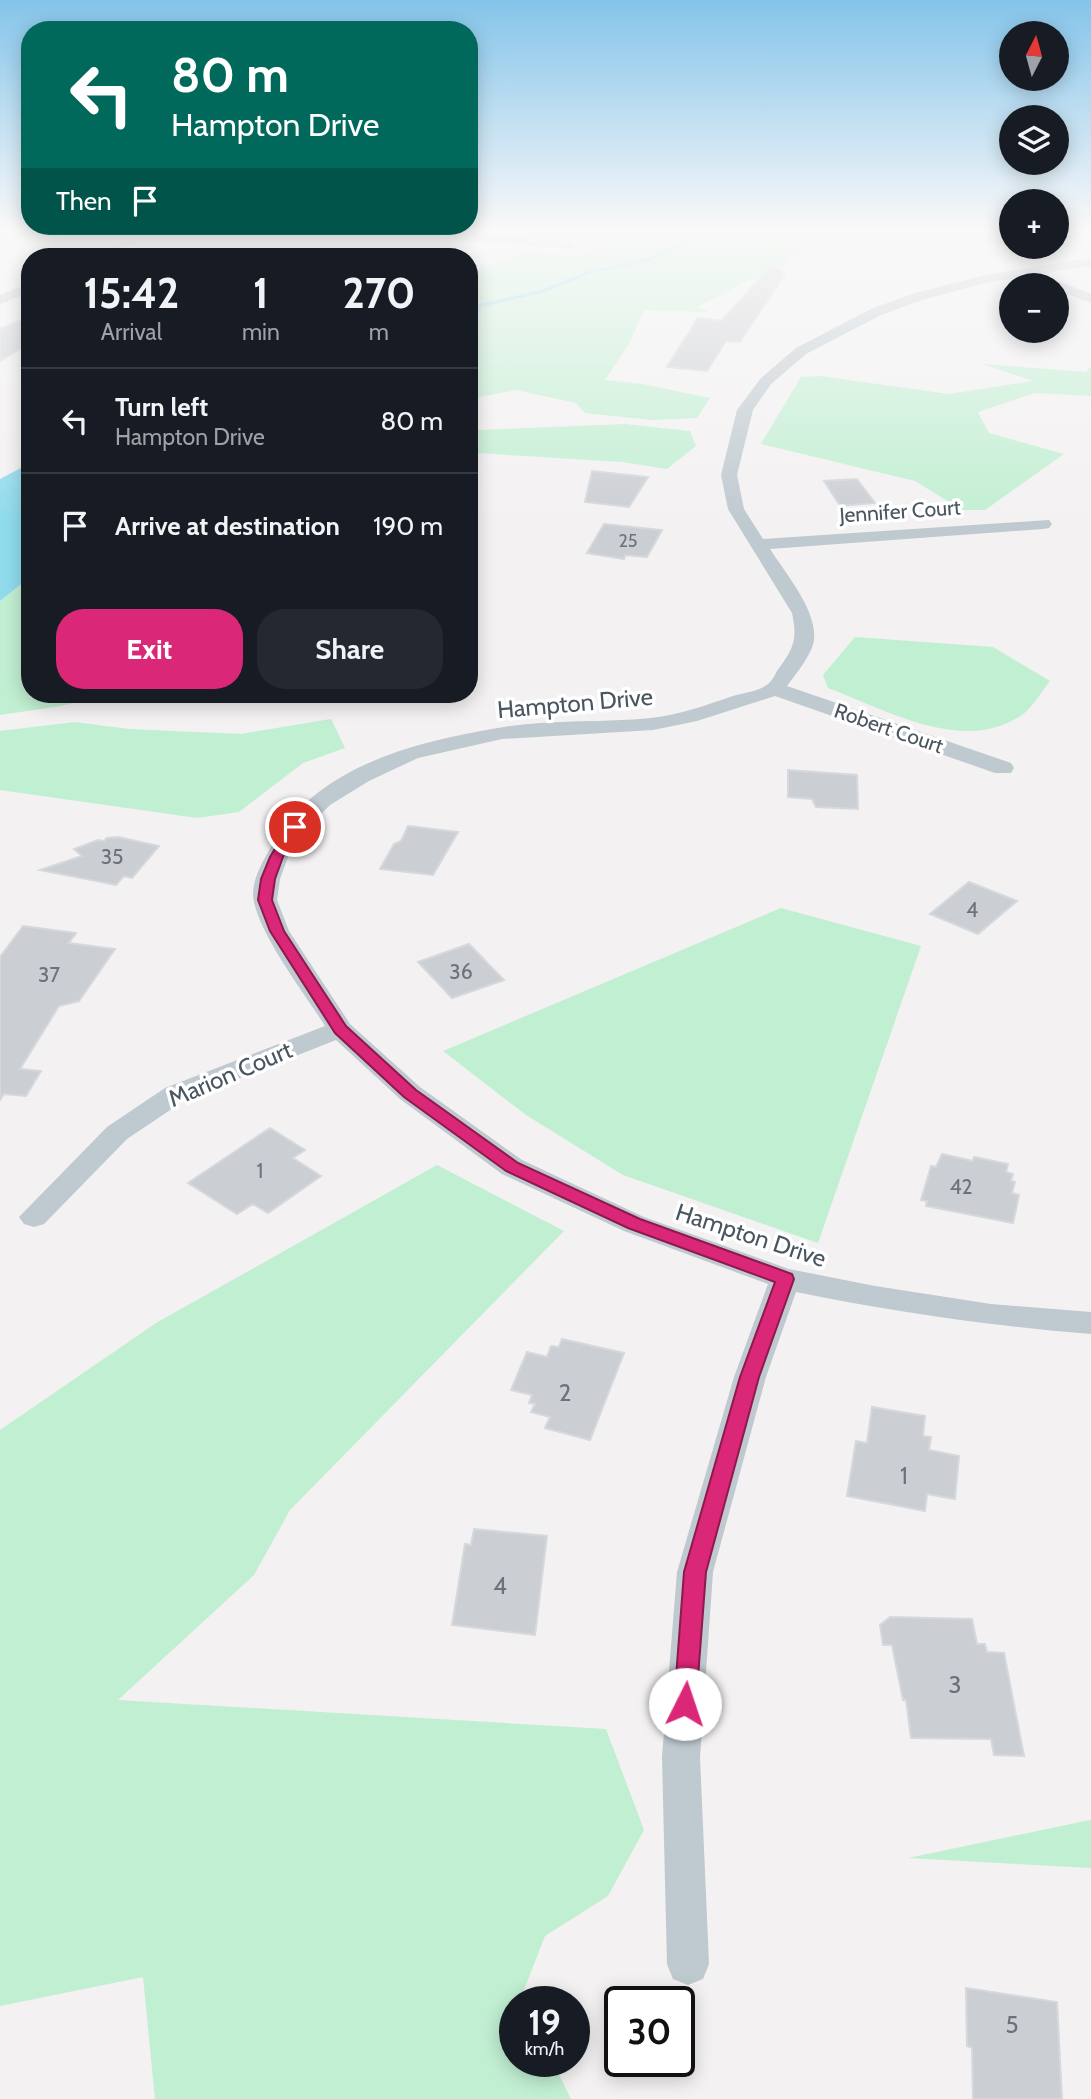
<!DOCTYPE html>
<meta charset="utf-8">
<style>
:root{--surface:#171b24;--page:#242831;--text:#f1f3f6;--muted:#9ea1a6;--line:#363941;--accent:#db2777}
body{margin:0;font-family:Cabin,sans-serif;background:var(--page);color:var(--text);height:100vh;display:flex;flex-direction:column;font-size:26px;white-space:nowrap}
*{box-sizing:border-box;margin:0}
p{font-size:23px;color:var(--muted)}
.icon{flex:none;width:38px;height:38px;fill:none;stroke:currentColor;stroke-width:2;stroke-linecap:round;stroke-linejoin:round}
.map{position:relative;flex:1;overflow:hidden}
.drawer{position:absolute;left:21px;top:248px;width:457px;height:455px;display:flex;flex-direction:column;background:var(--surface);border-radius:28px;box-shadow:0 4px 18px #0003}
.drawer>*{flex:none}
.guide{position:absolute;left:21px;top:21px;width:457px;height:214px;border-radius:28px;box-shadow:0 4px 18px #0003;background:#00695c;color:#fff;overflow:hidden}
.needle{width:46px;rotate:6deg}
.controls{position:absolute;left:999px;top:21px;display:grid;gap:14px}
.controls a{display:grid;place-items:center;width:70px;height:70px;border-radius:50%;background:var(--surface);box-shadow:0 4px 18px #0003;font-size:35px}
.speed{position:absolute;left:499px;top:1986px;display:flex;gap:14px;font-size:35px;font-weight:700;text-align:center}
.speed>*{display:grid;place-content:center;width:91px;height:91px;border-radius:50%;background:var(--surface);box-shadow:0 4px 18px #0003;line-height:1}
.speed small{font-size:18px;font-weight:400}
.speed .limit{border:4px solid #111;border-radius:10px;background:#fff;color:#111}
.pin{position:absolute;display:grid;place-items:center;width:60px;height:60px;color:#fff;margin:-30px;border:4px solid #fff;border-radius:50%;box-shadow:0 2px 7px #0007}
.me{position:absolute;width:77px;margin:-38px;rotate:4deg;stroke-linejoin:round;filter:drop-shadow(0 0 5px #0008)}
.turn{display:flex;align-items:center;gap:24px;height:147px;padding:0 35px;font-size:32px}
.turn .icon{width:91px;height:91px;stroke-width:2.5}
.turn b{display:block;font-size:49px;line-height:60px}
.then{display:flex;align-items:center;height:66px;padding:0 35px;background:#0003;gap:14px;font-size:26px}
.eta{display:flex;justify-content:space-evenly;align-items:center;height:119px;text-align:center}
.eta b{font-size:42px;font-weight:700;line-height:49px}
.cta{display:flex;gap:14px;margin-top:auto;padding:14px 35px}
.cta a{flex:1;height:80px;border-radius:28px;background:var(--accent);color:#fff;font-size:28px;font-weight:700;line-height:80px;text-align:center}
.cta a+a{background:var(--page);color:var(--text)}
ul{padding:0;list-style:none}
li{display:flex;align-items:center;gap:21px;height:105px;padding:0 35px;border-top:2px solid var(--line)}
li div{flex:1}
li b{display:block;font-size:26px}
li em{font-style:normal}
.map>svg:first-child{display:block}
</style>
<div class="map">
<svg width="1091" height="2099" viewBox="0 0 1091 2099">
<rect width="100%" height="100%" fill="#f3f1f1"/>
<path fill="#c1efd2" d="M630,229H911L913,238L804,250L777,271L747,281L697,307L709,312L644,310L629,344L605,380L642,384L710,398L697,418L652,420L585,413L576,403L516,390L469,399V275L527,250L579,255Z
M982,364L1086,372L1091,366V396L1035,393L978,412L989,433L1064,454L985,510H962L915,481L761,444L801,377L820,376L949,394L1033,381Z
M625,424L690,431L696,446L667,469L622,462L477,453L469,464V427L476,430Z
M30,577V695H106L61,706L0,715V601Z
M855,637L993,647L1050,681C1042,691 1033,707 1022,715C963,755 887,710 828,688L823,675Z
M331,719L345,748L303,763L239,812L197,818L0,790V731L75,722L129,729L241,734Z
M781,908L921,946L818,1243L623,1175L526,1115L443,1051Z
M437,1165L564,1231L290,1510L254,1575L118,1700L606,1729L644,1830L608,1896L545,1936L522,1995L525,2002H514V2062H553L571,2099H155L143,1977L0,2006V1430L156,1323Z
M1091,1820V1868L908,1858L1085,1821Z"/>
<path fill="#8fdbec" d="M30,463V577L0,601V479Z"/>
<g fill="none" stroke-linecap="round" stroke-linejoin="round">
<path fill="#8fdbec" fill-rule="evenodd" d="M719,229H726L705,236L646,262L595,272L545,292L481,307L478,316L469,320V316L474,314L477,305L541,290L591,270L643,260L701,234Z"/>
</g>
<path fill="#cbced3" stroke="#d5d8dc" stroke-width="2" d="M773,264L785,274L740,342L726,341L707,371L667,367L698,318L721,321Z
M30,316V343L0,361V329Z
M592,471L648,477L629,507L585,502Z
M857,479L875,503L840,506L824,481Z
M604,524L662,530L647,557L625,555L624,559L587,553Z
M788,770L857,775L858,809L816,807L812,799L788,797Z
M408,826L458,832L433,875L380,869L394,844L401,841Z
M118,837L159,846L132,878L124,876L116,885L40,870L82,856L74,849L98,840L104,841L107,838Z
M969,882L1017,901L978,934L930,914Z
M23,926L76,933L69,943L115,949L79,1001L59,1006L20,1069L41,1071L26,1096L4,1094L0,1100V957Z
M469,944L504,980L452,998L418,962Z
M270,1128L305,1150L293,1158L321,1176L268,1213L253,1204L237,1214L188,1183Z
M942,1154L973,1161L974,1157L1008,1164L1006,1172L1013,1174L1011,1181L1015,1182L1012,1193L1019,1195L1013,1223L926,1206L927,1201L921,1200L931,1166L936,1167Z
M562,1339L624,1353L590,1440L545,1428L550,1417L531,1412L535,1404L529,1403L532,1395L511,1390L527,1352L547,1357L551,1346L559,1347Z
M872,1407L925,1416L923,1436L931,1437L929,1450L959,1456L955,1499L927,1494L925,1511L847,1496L856,1441L867,1443Z
M474,1529L547,1536L535,1635L452,1625L465,1544L471,1545Z
M890,1617L972,1619L977,1644H985L987,1652L1004,1653L1024,1756L994,1755L991,1739L911,1738L906,1700H903L892,1645H883L880,1625Z
M966,1988L1057,2002L1062,2099H973L972,2048L967,2046Z"/>
<g fill="none" stroke-linecap="round" stroke-linejoin="round">
<path fill="#bfc9d0" fill-rule="evenodd" d="M150,229H166L106,257H90Z
M361,229H410L571,241L577,245L571,249L367,233Z
M1091,258V266L1040,274L1091,294V303L1057,290V285H1045L1024,277L990,282L925,299L881,315L806,354L771,384L753,410L737,475L744,509L763,539L1049,520L1052,524L1049,528L1043,529L770,549C785,573 826,620 811,650C805,663 795,675 787,686L1011,763L1014,768L1011,773H995L775,696L697,721L653,730L502,739L418,758L369,781L330,805L304,831L288,857L280,879L277,900L289,931L350,1024L420,1087L522,1160L644,1217L789,1269L875,1286L991,1304L1091,1312V1334C991,1326 894,1312 796,1292L766,1377L713,1572L700,1757L709,1964L703,1979L688,1985L673,1979L667,1964L662,1757L677,1572L734,1377L768,1284L624,1231L502,1174L400,1099L336,1040L185,1100L127,1139L44,1224L34,1227L24,1224L19,1217L107,1127L165,1088L325,1026C304,992 262,939 254,902C249,881 266,855 277,838C321,765 419,741 498,728C548,719 601,723 651,718C680,715 706,705 733,696C743,693 760,691 768,684C772,681 775,675 777,671C793,649 798,641 792,613L728,509L721,475L737,410L761,378L796,348L871,309L915,293L990,274Z
M30,283V292L0,304V295Z"/>
</g>
<linearGradient id="sky" x2="0" y2="1"><stop stop-color="#84c4ea"/><stop offset="0.44" stop-color="#faf9f9"/><stop offset="1" stop-color="#faf9f9" stop-opacity="0"/></linearGradient>
<rect width="1091" height="523" fill="url(#sky)"/>
<path fill="#db2777" stroke="#8e194d" stroke-width="2" d="M295,822L301,827L283,857L275,879L272,900L284,931L346,1026L416,1090L518,1163L640,1219L792,1274L794,1279L759,1377L706,1572L696,1704L693,1711L685,1714L677,1711L674,1704L684,1572L740,1377L775,1282L628,1228L506,1171L404,1097L335,1033L270,931L258,900L261,879L270,857L290,824Z"/>
<g text-anchor="middle" dominant-baseline="central" stroke-width="7" stroke-linejoin="round" paint-order="stroke">
<g font-size="18" fill="#6a737c">
<text x="628" y="541">25</text>
</g>
<g font-size="21" fill="#49555f" stroke="#fff">
<text transform="translate(900 511) rotate(-4)">Jennifer Court</text>
<text transform="translate(889 728) rotate(19)">Robert Court</text>
</g>
<g font-size="21" fill="#6a737c">
<text x="112" y="856">35</text>
<text x="972" y="909">4</text>
<text x="461" y="971">36</text>
<text x="49" y="974">37</text>
<text x="260" y="1170">1</text>
<text x="961" y="1186">42</text>
</g>
<g font-size="24" fill="#49555f" stroke="#fff">
<text transform="translate(575 703) rotate(-5)">Hampton Drive</text>
<text transform="translate(230 1074) rotate(-23)">Marion Court</text>
<text transform="translate(751 1235) rotate(18)">Hampton Drive</text>
</g>
<g font-size="24" fill="#6a737c">
<text x="565" y="1392">2</text>
<text x="904" y="1475">1</text>
<text x="500" y="1585">4</text>
<text x="955" y="1684">3</text>
<text x="1012" y="2024">5</text>
</g>
</g>
</svg>
<div class="controls">
<a><svg class="needle" viewBox="-14 -14 28 28"><path d="M0-13l5 13h-10z" fill="#e53935"/><path d="M0 13l5-13h-10z" fill="#9ea1a6"/></svg></a>
<a><svg class="icon" aria-label="layers" viewBox="0 0 24 24"><path d="M12 4l9 5-9 5-9-5zM3 14l9 5 9-5"/></svg></a>
<a>+</a>
<a>−</a>
</div>
<div class="speed"><div>19<small>km/h</small></div><div class="limit">30</div></div>
<div class="pin" style="left:295px;top:827px;background:#d93025"><svg class="icon" aria-label="arrive" viewBox="0 0 24 24"><path d="M6 21V4h12l-3 4 3 4H6"/></svg></div>
<svg class="me" style="left:685px;top:1704px" viewBox="-20 -20 40 40"><circle r="19" fill="#fff"/><path d="M0-13L10 11 0 6-10 11z" fill="#db2777"/></svg>
<div class="guide">
<div class="turn"><svg class="icon" aria-label="left" viewBox="0 0 24 24"><path d="M17 20v-9H6M10 6l-5 5 5 5"/></svg><div><b>80 m</b>Hampton Drive</div></div>
<div class="then">Then<svg class="icon" aria-label="arrive" viewBox="0 0 24 24"><path d="M6 21V4h12l-3 4 3 4H6"/></svg></div>
</div>
<section class="drawer">
<div class="eta">
<div><b>15:42</b><p>Arrival</p></div>
<div><b>1</b><p>min</p></div>
<div><b>270</b><p>m</p></div>
</div>
<ul>
<li><svg class="icon" aria-label="left" viewBox="0 0 24 24"><path d="M17 20v-9H6M10 6l-5 5 5 5"/></svg><div><b>Turn left</b><p>Hampton Drive</p></div><em>80 m</em></li>
<li><svg class="icon" aria-label="arrive" viewBox="0 0 24 24"><path d="M6 21V4h12l-3 4 3 4H6"/></svg><div><b>Arrive at destination</b></div><em>190 m</em></li>
</ul>
<div class="cta"><a>Exit</a><a>Share</a></div>
</section>
</div>
